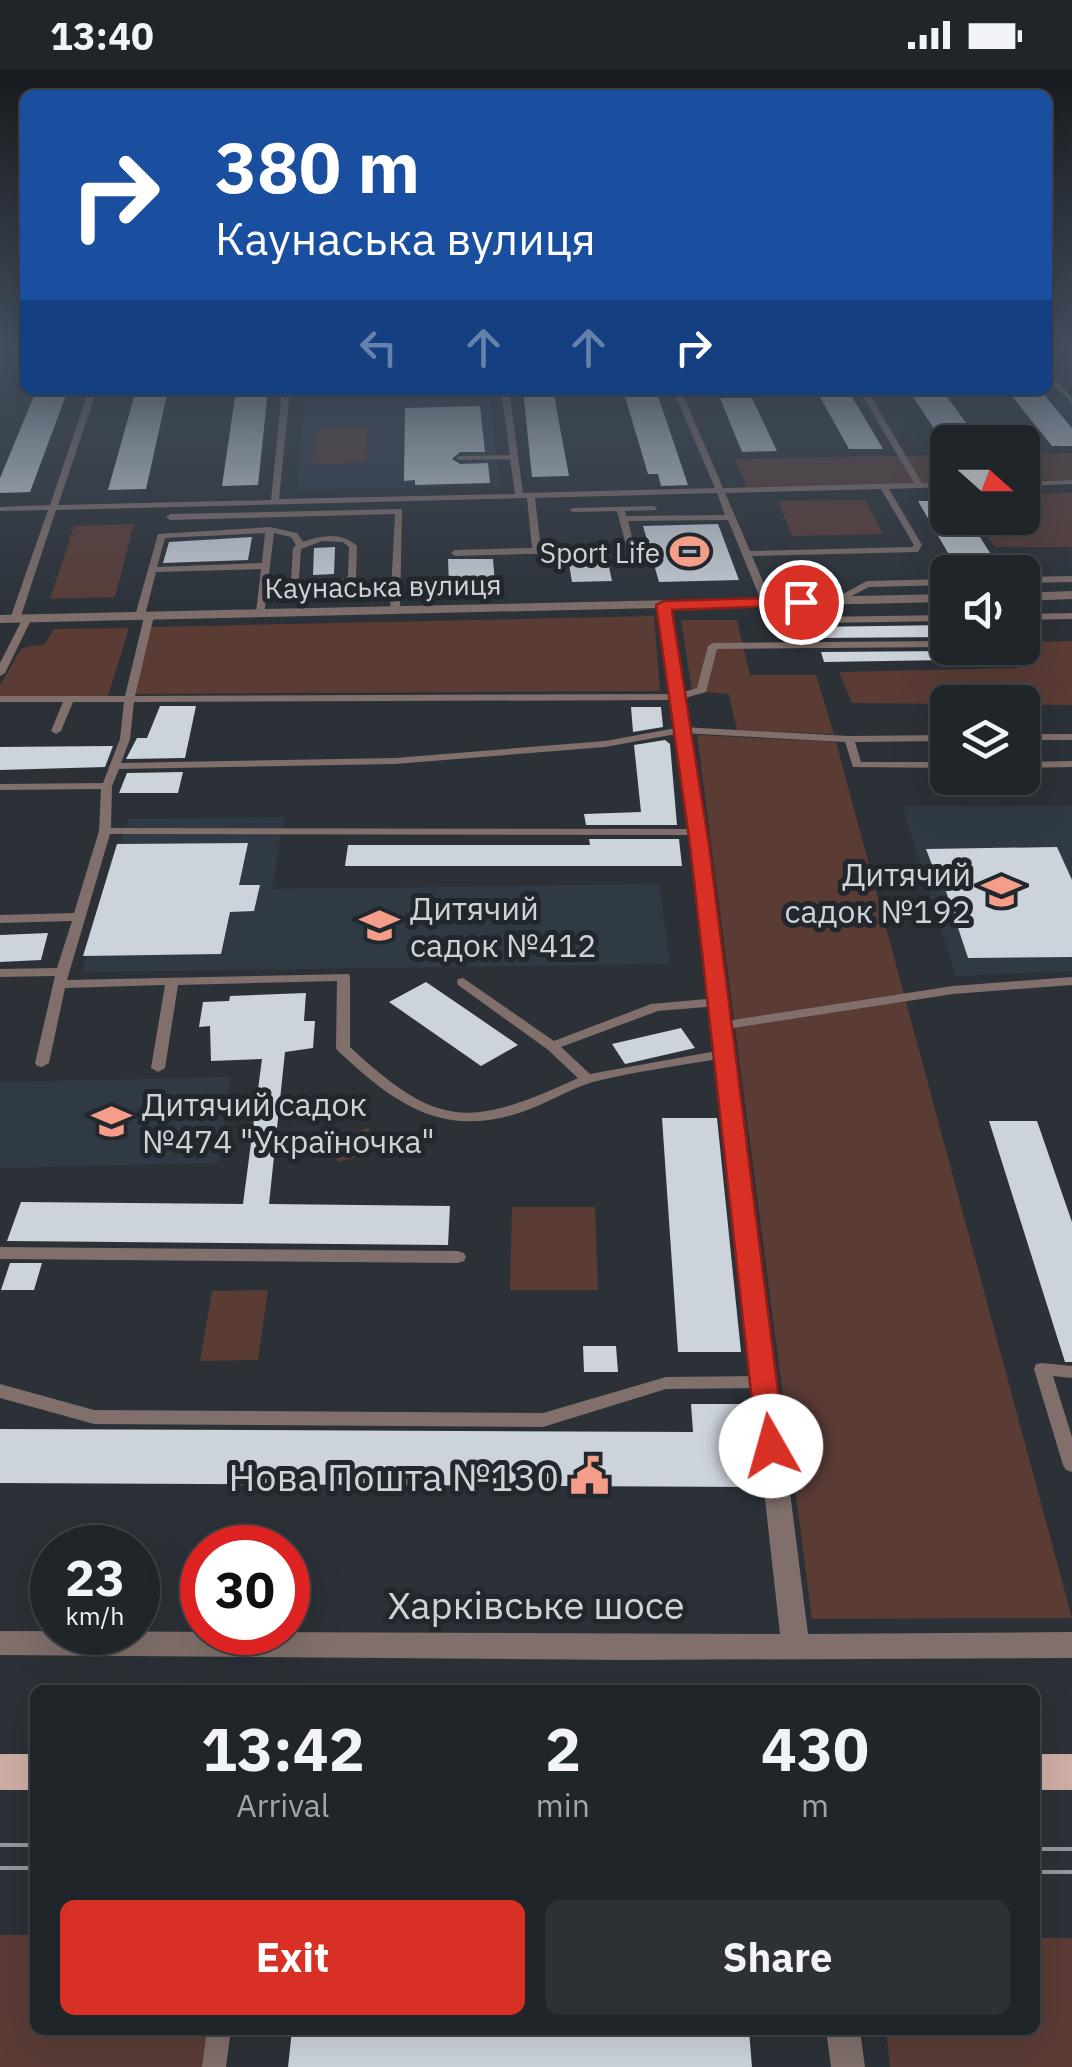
<!DOCTYPE html>
<meta charset="utf-8">
<style>
:root{--surface:#202529;--page:#2d3135;--text:#f1f3f6;--muted:#a2a5a8;--line:#3d4246;--accent:#d93025}
body{margin:0;font-family:"IBM Plex Sans",sans-serif;background:var(--page);color:var(--text);height:100vh;display:flex;flex-direction:column;font-size:38px;white-space:nowrap}
*{box-sizing:border-box;margin:0}
p{font-size:32px;color:var(--muted)}
.icon{flex:none;width:55px;height:55px;fill:none;stroke:currentColor;stroke-width:2;stroke-linecap:round;stroke-linejoin:round}
.map{position:relative;flex:1;overflow:hidden}
.details{position:absolute;left:30px;top:1615px;width:1010px;height:350px;display:flex;flex-direction:column;background:var(--surface);border-radius:15px;box-shadow:0 10px 40px #0002,0 0 0 2px var(--line)}
.details>*{flex:none}
.guide{position:absolute;left:20px;top:20px;width:1032px;height:305px;border-radius:15px;box-shadow:0 10px 40px #0002,0 0 0 2px var(--line);background:#1a4fa0;color:#fff;overflow:hidden}
.needle{width:65px;rotate:111deg}
.fabs{position:absolute;left:930px;top:355px;display:grid;gap:20px}
.fabs a{display:grid;place-items:center;width:110px;height:110px;border-radius:15px;background:var(--surface);box-shadow:0 10px 40px #0002,0 0 0 2px var(--line);font-size:50px}
.speed{position:absolute;left:30px;top:1455px;display:flex;gap:20px;font-size:50px;font-weight:700;text-align:center}
.speed>*{display:grid;place-content:center;width:130px;height:130px;border-radius:50%;background:var(--surface);box-shadow:0 10px 40px #0002,0 0 0 2px var(--line);line-height:1}
.speed small{font-size:25px;font-weight:400}
.speed .limit{border:15px solid #d22;background:#fff;color:#111}
.pin{position:absolute;display:grid;place-items:center;width:85px;height:85px;color:#fff;margin:-42px;border:5px solid #fff;border-radius:50%;box-shadow:0 2px 10px #0007}
.me{position:absolute;width:110px;margin:-55px;rotate:353deg;stroke-linejoin:round;filter:drop-shadow(0 0 8px #0008)}
.turn{display:flex;align-items:center;gap:35px;height:210px;padding:0 30px;font-size:45px}
.turn .icon{width:130px;height:130px;stroke-width:2.5}
.turn b{display:block;font-size:70px;line-height:85px}
.lanes{display:flex;align-items:center;height:95px;padding:0 30px;background:#0003;justify-content:center;gap:50px;direction:ltr}
.lanes .off{opacity:.35}
.eta{display:flex;justify-content:space-evenly;align-items:center;height:170px;text-align:center}
.eta b{font-size:60px;font-weight:700;line-height:70px}
.cta{display:flex;gap:20px;margin-top:auto;padding:20px 30px}
.cta a{flex:1;height:115px;border-radius:15px;background:var(--accent);color:#fff;font-size:40px;font-weight:700;line-height:115px;text-align:center}
.cta a+a{background:var(--page);color:var(--text)}
.status{display:flex;justify-content:space-between;align-items:center;height:70px;padding:0 50px;background:var(--surface);direction:ltr}
.status svg{height:28px;fill:currentColor}
.map>svg:first-child{display:block}
</style>
<div class="status"><b>13:40</b><svg viewBox="0 0 49 12"><path d="M0 12V9h3v3zM5 12V6h3v6zM10 12V3h3v9zM15 12V0h3v12zM26 1h20v11H26zM47 4h2v5h-2z"/></svg></div>
<div class="map">
<svg width="1072" height="1997" viewBox="0 0 1072 1997">
<rect width="100%" height="100%" fill="#2b3137"/>
<path fill="#303a45" d="M306,320H489L499,416L296,420Z
M902,736H1072V901L956,906Z
M284,747L272,819L659,814L670,894L82,902L128,749Z
M231,1007L218,1093L0,1098V1012Z"/>
<path fill="#5a3c35" d="M317,357H368L365,392L313,394Z
M1072,383V410L1023,411L1022,384Z
M947,385V413L747,417L735,389Z
M1072,423V477H995L976,448H1022L1023,424Z
M865,430L883,464L792,466L778,431Z
M134,454L115,527L50,529L74,456Z
M654,546L660,621L132,624L151,557Z
M681,550H737L750,605H816L834,664L737,660L729,624L692,621Z
M129,558L108,626L0,627V615L22,578L45,574L54,559Z
M1072,571V635L852,633L839,602L1019,598L1008,578H1022L1023,572Z
M697,665L836,672L1072,1548L812,1549Z
M368,1058L381,1080L338,1092L326,1070Z
M512,1137H595L598,1220H510Z
M268,1220L258,1290L200,1291L212,1221Z
M0,1865H35V1960H210L204,1997H0Z
M1035,1868H1072V1997H890L886,1960H1035Z"/>
<path fill="#ccd3db" d="M136,320H168L146,419L108,420Z
M236,320H268L258,415L222,416Z
M523,320H553L569,406L532,407Z
M623,320H656L688,415L661,416L658,404H648Z
M816,320H848L883,379H849Z
M1007,320H1040L1072,358V376H1052Z
M911,324H945L980,372H943Z
M66,325L30,422L0,423V408L34,326Z
M720,328H752L777,381L742,382Z
M480,336L485,382H460L452,389L460,394L488,393L490,413L415,415V410L404,411L405,338Z
M918,431H948V448H968L1002,502H959Z
M718,454L739,510L659,512L643,456Z
M252,467L248,490L163,493L169,472Z
M335,477L334,504L313,505L314,478Z
M607,487L612,511L572,512L568,488Z
M448,489H493L495,514L449,515Z
M948,555V567L816,568L812,557Z
M948,581V590L824,592L821,582Z
M160,636H196L185,688L126,689L137,668H147Z
M631,637H661L663,657L633,662Z
M665,670L670,674L677,755H586L584,744L641,742L634,675Z
M113,676L105,697L0,700V677Z
M183,702L178,723H119L127,703Z
M589,769H679L682,796H345L348,775H590Z
M248,773L239,815H260L254,841L230,842L221,884L83,886L117,774Z
M1057,777L1072,810V887L968,888L939,800H934L926,779Z
M48,863L41,890L0,892V865Z
M426,912L473,944L518,975L481,996L389,932Z
M306,923L304,951H315L313,978L285,982L269,1134L450,1136L448,1175L7,1171L21,1132L243,1134L262,989L211,991L210,956L199,957L203,932L229,931L230,926Z
M681,958L695,978L625,994L612,974Z
M662,1048H717L741,1282H678Z
M989,1051H1037L1065,1132L1072,1152V1292H1065Z
M10,1193H42L34,1220H1Z
M583,1276H616L618,1302H584Z
M691,1334H744L753,1417L0,1413V1359L693,1362Z
M292,1960H749L752,1997H288Z"/>
<g fill="none" stroke-linecap="round" stroke-linejoin="round">
<path fill="#806f6b" fill-rule="evenodd" d="M1048,303L1072,327V333L1048,309Z
M89,320H97L58,435L271,430L282,320H290L279,429L515,424L510,389L460,390L456,388L460,386L510,385L501,320H509L523,423L715,418L673,320H681L723,418L914,413L859,320H867L922,413H948V417L889,419L922,475L918,482L752,486L772,533L767,536L762,533L728,450L628,451L634,475L630,478L626,475L617,441L573,442L569,440L573,438L653,436L657,438L656,440L625,441L626,446L725,445L717,423L535,428L541,478L601,476L605,479L601,482L455,486L451,483L455,480L532,478L527,428L56,440L20,549L12,551L10,549L48,440L0,441V437L50,435ZM881,419L914,475L912,477L750,481L725,423Z
M1072,410V414L1022,416V412Z
M402,439L400,540L395,543L390,540L395,444L170,450L166,447L170,444Z
M270,457L297,463L303,472C322,465 341,462 357,476L356,507C340,523 310,518 291,511L293,478L296,475L291,467L274,463L264,545L256,543L261,499L156,502L145,545L149,543L154,546L135,626L677,624L697,618L708,576L713,573L948,571V577L717,579L706,622L678,630L134,632L130,669L121,693L395,688L605,671L682,657L849,666L948,665V671L855,672L861,692H948V698L853,697L845,672L682,663L605,677L395,694L119,699L112,716L111,758L698,759L704,762L698,765L110,764L67,910L349,904L350,907V977C438,1059 470,1058 578,1008L547,979L458,915L457,912L458,909L463,908L554,971L651,934L718,928L725,932L718,936L658,941L561,977L590,1004L722,980L729,984L722,988C680,996 635,1001 593,1012C569,1019 546,1034 522,1042C442,1069 395,1034 338,981L336,978L337,911L178,915L165,998L158,1002L151,998L165,915L65,918L49,993L42,997L37,996L35,993L55,906L0,907V899L57,898L72,851L0,853V845L74,843L99,761L101,719L0,720V714L103,713L120,669L124,632H73L61,661L56,664L51,661L63,632H0V626H125L144,547L140,549L135,546L158,464ZM265,463L262,493L157,497L165,468ZM322,471L343,472L349,477L348,506L345,509L314,513L299,508L301,479Z
M1072,506V512L1022,513V507Z
M948,509V515L869,517L838,533L830,531L867,511Z
M1072,543V549L1022,550V544Z
M948,545V551L817,553L812,550L817,547Z
M24,546L32,548L5,603L0,606V593Z
M1022,664H1072V670H1022Z
M1072,691V697L1022,698V692Z
M1072,907V915L953,924L720,960L713,956L720,952L953,916Z
M0,1177L458,1181L464,1183L466,1187L464,1191L458,1193L0,1189Z
M1042,1293L1072,1296V1308L1053,1306L1072,1367V1402L1066,1400L1063,1395L1034,1299L1036,1294Z
M763,1306L769,1307L771,1312L769,1317L763,1318L666,1319L543,1357L94,1354L0,1328V1314L94,1340L543,1343L666,1307Z
M207,1960H231L226,1997H202Z"/>
<path fill="#806f6b" fill-rule="evenodd" d="M1072,521V529L1022,531V523Z
M948,524V532L671,538L708,775L808,1564L1072,1562V1588L623,1590L0,1585V1561L780,1564L692,775L658,538L0,553V545Z
M826,1960H860L865,1997H831Z"/>
<path fill="#cfaea5" fill-rule="evenodd" d="M0,1684H35V1720H0Z
M1035,1684H1072V1720H1035Z"/>
<path stroke="#94989e" stroke-width="4" d="M0,1775H35
M1035,1779H1072
M0,1798H35
M1035,1802H1072"/>
</g>
<linearGradient id="sky" x2="0" y2="1"><stop stop-color="#181b1e"/><stop offset="0.5" stop-color="#444e5e"/><stop offset="1" stop-color="#444e5e" stop-opacity="0"/></linearGradient>
<rect width="1072" height="553" fill="url(#sky)"/>
<path fill="#d93025" stroke="#8d1f18" stroke-width="2.5" d="M801,527L807,529V535L672,540L709,775L785,1376L781,1384H761L757,1376L690,775L656,535L664,531Z"/>
<defs>
<symbol id="stadium-bare" viewBox="-9 -9 18 18"><path d="M0-5a6.5 5 0 1 0 0 10a6.5 5 0 1 0 0-10ZM-3.5-1.8h7v3.6h-7Z" fill="#f49e89" stroke="#21272d" stroke-width="2.5" paint-order="stroke"/></symbol>
<symbol id="school-bare" viewBox="-9 -9 18 18"><path d="M0-5L7-2L0 1L-7-2ZM-4 1L0 2.5L4 1V4Q0 6-4 4Z" fill="#f49e89" stroke="#21272d" stroke-width="2.5" paint-order="stroke"/></symbol>
<symbol id="civic-bare" viewBox="-9 -9 18 18"><path d="M-.6-6.5H3V-4.5H.6V-3L4-1V1h2V6H-6V1h2V-1L-.6-3ZM-1.2 2.5V6h2.4V2.5Z" fill="#f49e89" stroke="#21272d" stroke-width="2.5" paint-order="stroke"/></symbol>
</defs>
<g fill-rule="evenodd">
<use href="#stadium-bare" x="662" y="454" width="55" height="55"/>
<use href="#school-bare" x="974" y="794" width="55" height="55"/>
<use href="#school-bare" x="352" y="828" width="55" height="55"/>
<use href="#school-bare" x="84" y="1024" width="55" height="55"/>
<use href="#civic-bare" x="562" y="1378" width="55" height="55"/>
</g>
<g text-anchor="middle" dominant-baseline="central" stroke-width="10" stroke-linejoin="round" paint-order="stroke">
<g font-size="28" fill="#cfd2d7" stroke="#21272d" text-anchor="end">
<text x="660" y="482">Sport Life</text>
</g>
<g font-size="28" fill="#cfd2d7" stroke="#21272d">
<text transform="translate(383 516) rotate(-1)">Каунаська вулиця</text>
</g>
<g font-size="32" fill="#cfd2d7" stroke="#21272d" text-anchor="start">
<text x="971" y="804" text-anchor="end">Дитячий<tspan x="971" dy="37">садок №192</tspan></text>
<text x="410" y="838">Дитячий<tspan x="410" dy="37">садок №412</tspan></text>
<text x="142" y="1034">Дитячий садок<tspan x="142" dy="37">№474 "Україночка"</tspan></text>
</g>
<g font-size="38" fill="#cfd2d7" stroke="#21272d" text-anchor="end">
<text x="559" y="1406">Нова Пошта №130</text>
</g>
<g font-size="38" fill="#cfd2d7" stroke="#21272d">
<text x="536" y="1534">Харківське шосе</text>
</g>
</g>
</svg>
<div class="fabs">
<a><svg class="needle" viewBox="-14 -14 28 28"><path d="M0-13l5 13h-10z" fill="#e53935"/><path d="M0 13l5-13h-10z" fill="#a2a5a8"/></svg></a>
<a><svg class="icon" aria-label="sound" viewBox="0 0 24 24"><path d="M4 9h4l5-4v14l-5-4H4zM17 9q2 3 0 6"/></svg></a>
<a><svg class="icon" aria-label="layers" viewBox="0 0 24 24"><path d="M12 4l9 5-9 5-9-5zM3 14l9 5 9-5"/></svg></a>
</div>
<div class="speed"><div>23<small>km/h</small></div><div class="limit">30</div></div>
<div class="pin" style="left:801px;top:532px;background:#d93025"><svg class="icon" aria-label="arrive" viewBox="0 0 24 24"><path d="M6 21V4h12l-3 4 3 4H6"/></svg></div>
<svg class="me" style="left:771px;top:1376px" viewBox="-20 -20 40 40"><circle r="19" fill="#fff"/><path d="M0-13L10 11 0 6-10 11z" fill="#d93025"/></svg>
<div class="guide">
<div class="turn"><svg class="icon" aria-label="right" viewBox="0 0 24 24"><path d="M7 20v-9h11M14 6l5 5-5 5"/></svg><div><b>380 m</b>Каунаська вулиця</div></div>
<div class="lanes"><svg class="icon off" aria-label="left" viewBox="0 0 24 24"><path d="M17 20v-9H6M10 6l-5 5 5 5"/></svg><svg class="icon off" aria-label="ahead" viewBox="0 0 24 24"><path d="M12 20V5M6 11l6-6 6 6"/></svg><svg class="icon off" aria-label="ahead" viewBox="0 0 24 24"><path d="M12 20V5M6 11l6-6 6 6"/></svg><svg class="icon" aria-label="right" viewBox="0 0 24 24"><path d="M7 20v-9h11M14 6l5 5-5 5"/></svg></div>
</div>
<section class="details">
<div class="eta">
<div><b>13:42</b><p>Arrival</p></div>
<div><b>2</b><p>min</p></div>
<div><b>430</b><p>m</p></div>
</div>
<div class="cta"><a>Exit</a><a>Share</a></div>
</section>
</div>
